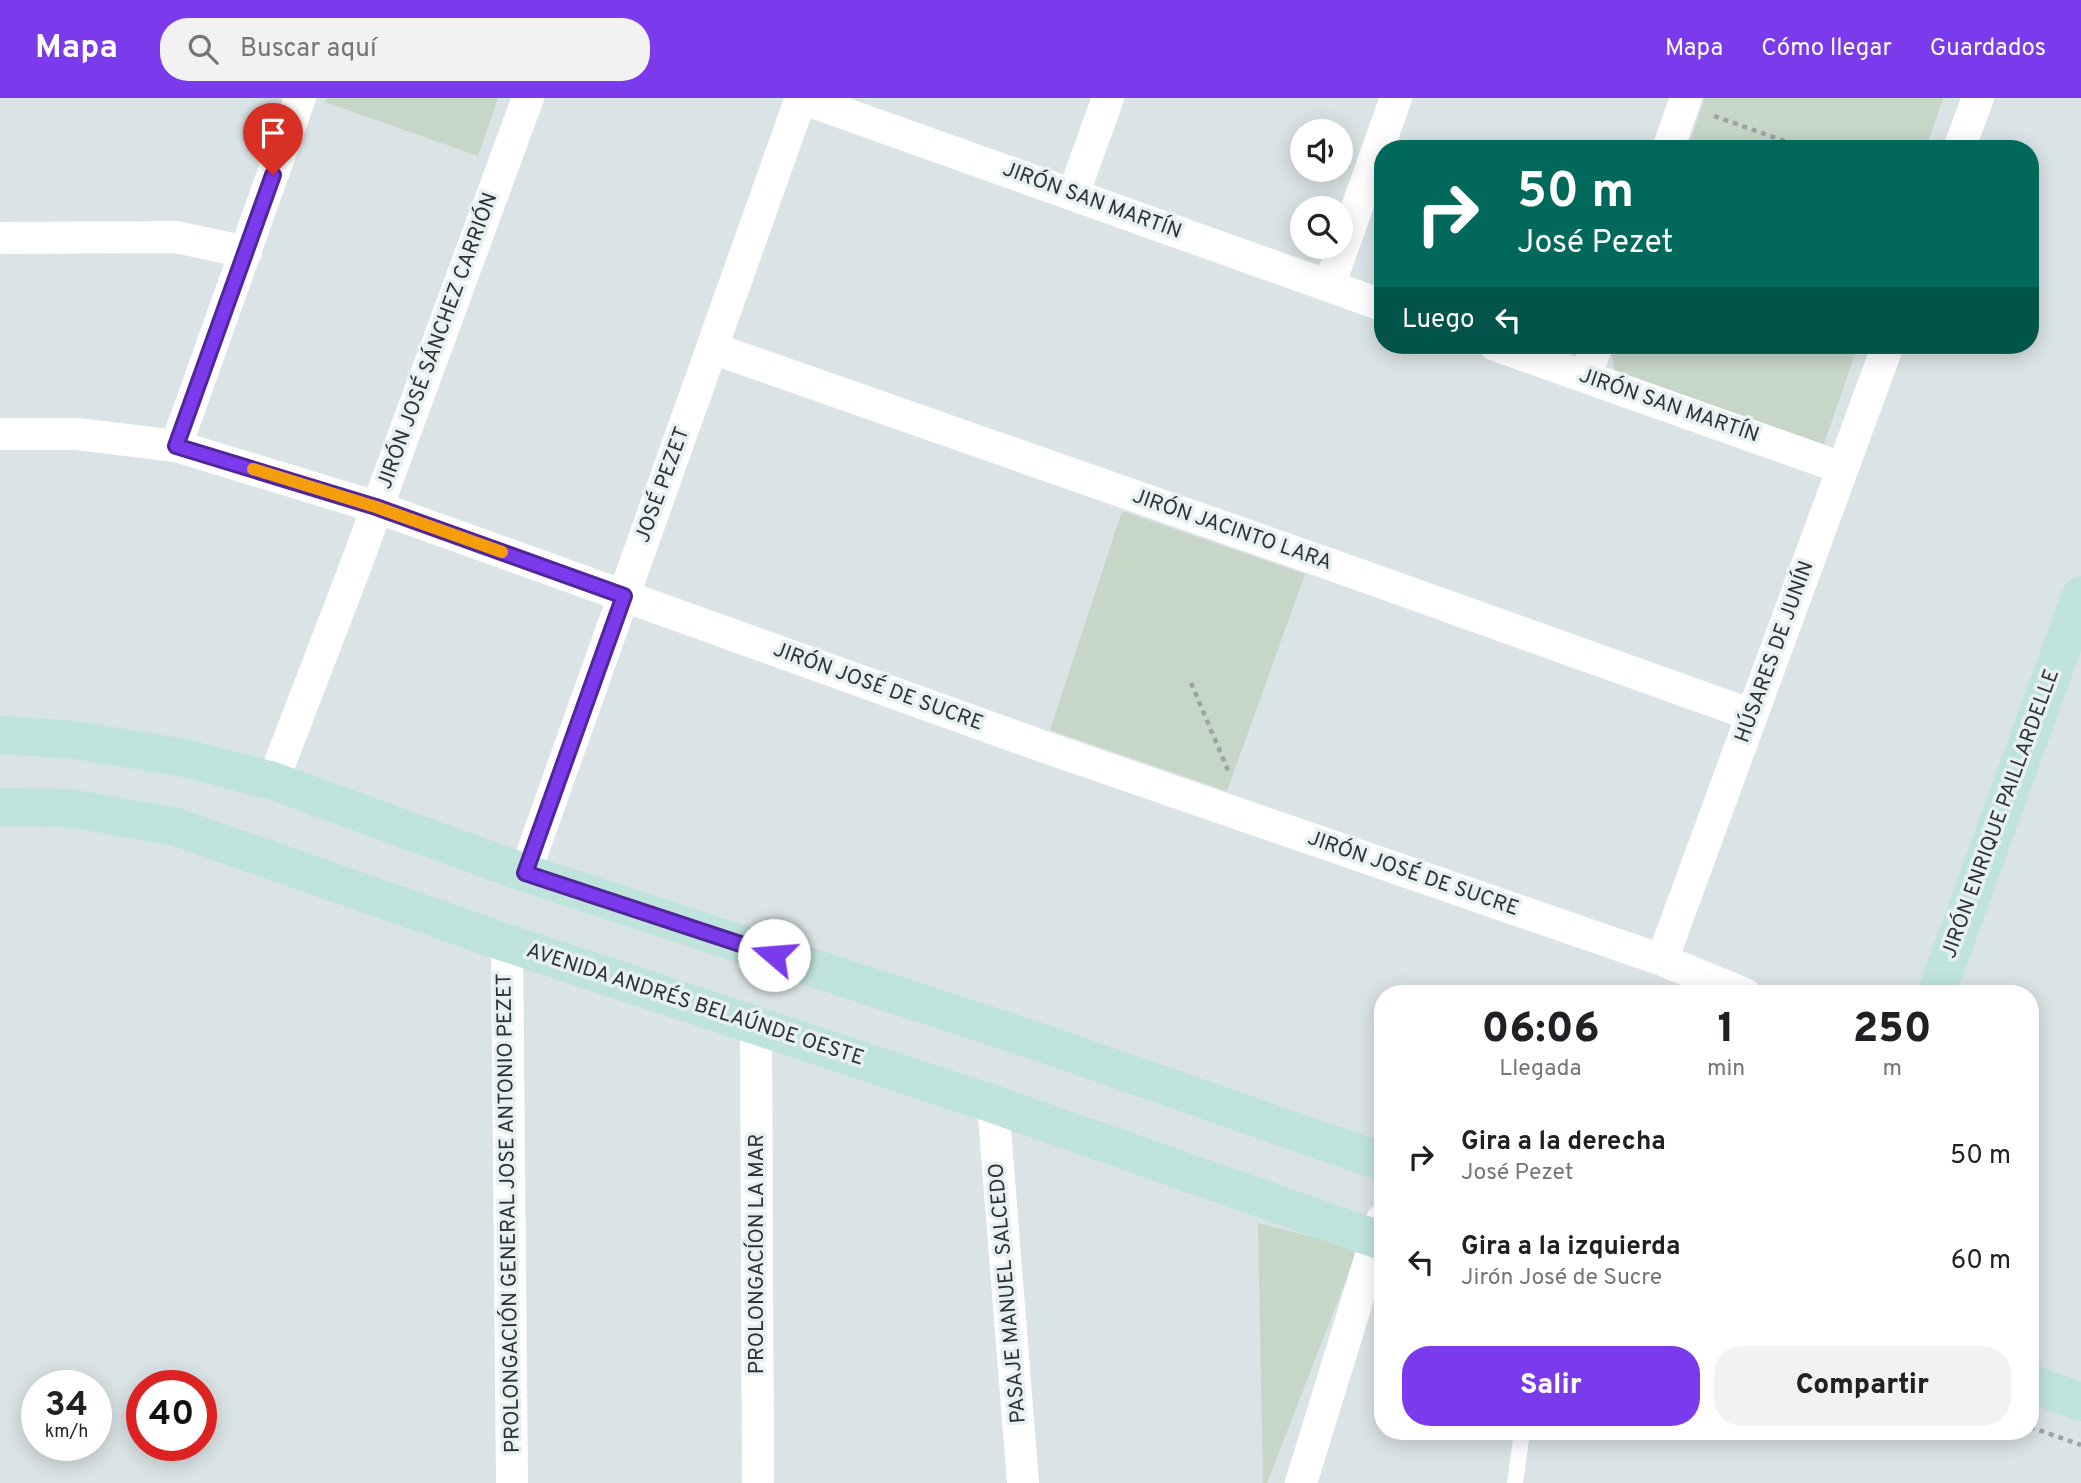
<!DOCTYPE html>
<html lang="es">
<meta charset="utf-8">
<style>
:root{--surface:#fff;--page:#f2f2f2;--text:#202124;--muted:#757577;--accent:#7c3aed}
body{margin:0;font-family:Overpass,sans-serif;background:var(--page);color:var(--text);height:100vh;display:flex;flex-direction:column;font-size:26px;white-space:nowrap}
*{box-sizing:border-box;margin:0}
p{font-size:23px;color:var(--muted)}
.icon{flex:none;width:38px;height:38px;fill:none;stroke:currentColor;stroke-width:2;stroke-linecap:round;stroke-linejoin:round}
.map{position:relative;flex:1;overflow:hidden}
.drawer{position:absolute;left:1374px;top:887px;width:665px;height:455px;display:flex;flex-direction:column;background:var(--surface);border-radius:28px;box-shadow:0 4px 18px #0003}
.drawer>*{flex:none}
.hud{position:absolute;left:1374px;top:42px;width:665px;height:214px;border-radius:28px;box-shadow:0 4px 18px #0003;background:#00695c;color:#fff;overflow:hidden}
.fabs{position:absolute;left:1290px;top:21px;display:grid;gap:14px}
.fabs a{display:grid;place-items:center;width:63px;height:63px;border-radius:50%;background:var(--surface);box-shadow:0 4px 18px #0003;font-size:35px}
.speed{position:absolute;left:21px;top:1272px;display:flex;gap:14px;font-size:35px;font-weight:700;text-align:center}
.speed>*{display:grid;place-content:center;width:91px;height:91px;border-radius:50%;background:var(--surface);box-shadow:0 4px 18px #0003;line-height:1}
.speed small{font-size:18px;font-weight:400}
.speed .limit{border:10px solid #d22;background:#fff;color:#111}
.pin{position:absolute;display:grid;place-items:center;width:60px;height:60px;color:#fff;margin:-72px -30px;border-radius:50% 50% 50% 0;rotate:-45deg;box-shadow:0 0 7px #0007}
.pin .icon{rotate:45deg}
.me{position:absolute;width:77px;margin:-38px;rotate:288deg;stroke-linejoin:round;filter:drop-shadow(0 0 5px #0008)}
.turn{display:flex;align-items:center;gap:24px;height:147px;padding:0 28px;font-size:32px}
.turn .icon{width:91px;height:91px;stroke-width:2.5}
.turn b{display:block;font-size:49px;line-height:60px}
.then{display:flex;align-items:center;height:66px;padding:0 28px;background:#0003;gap:14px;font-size:26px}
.eta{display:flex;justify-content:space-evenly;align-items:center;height:119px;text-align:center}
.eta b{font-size:42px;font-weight:800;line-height:49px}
.primary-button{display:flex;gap:14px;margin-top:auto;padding:14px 28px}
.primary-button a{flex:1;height:80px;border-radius:28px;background:var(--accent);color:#fff;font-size:28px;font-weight:800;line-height:80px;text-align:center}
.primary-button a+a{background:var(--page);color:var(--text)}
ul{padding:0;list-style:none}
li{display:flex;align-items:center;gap:21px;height:105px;padding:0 28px}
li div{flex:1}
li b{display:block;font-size:26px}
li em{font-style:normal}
header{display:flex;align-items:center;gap:42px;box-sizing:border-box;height:98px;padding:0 35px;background:var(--accent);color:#fff}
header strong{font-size:33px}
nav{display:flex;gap:38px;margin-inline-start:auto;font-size:24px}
.search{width:490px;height:63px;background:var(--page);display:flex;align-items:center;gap:18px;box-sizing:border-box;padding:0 24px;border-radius:28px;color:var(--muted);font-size:26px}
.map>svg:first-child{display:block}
</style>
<header>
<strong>Mapa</strong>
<div class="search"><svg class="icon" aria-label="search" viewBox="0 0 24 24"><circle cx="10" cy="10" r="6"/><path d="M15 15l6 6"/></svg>Buscar aquí</div>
<nav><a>Mapa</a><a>Cómo llegar</a><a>Guardados</a></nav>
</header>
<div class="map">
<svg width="2081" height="1385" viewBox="0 0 2081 1385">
<rect width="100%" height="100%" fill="#dae3e5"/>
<path fill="#c6d6c7" d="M327,0H498L478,58L325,4Z
M1705,0H1943L1926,51H1687Z
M1615,247H1858L1824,346L1615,274L1612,256Z
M1122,413L1305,476L1227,693L1050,632Z
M1258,1125L1358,1151L1267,1385H1263Z"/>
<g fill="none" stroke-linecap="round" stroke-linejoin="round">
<path stroke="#9da4a6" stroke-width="4.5" stroke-dasharray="5 5" stroke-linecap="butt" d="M1714,18L1807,51
M1191,585L1230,677
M2030,1329L2081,1347"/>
<path stroke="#fff" stroke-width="16" d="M1515,1385L1522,1334"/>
<path stroke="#fff" stroke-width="32" d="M801,0L1382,207
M1668,51L1686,0
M1959,51L1978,0
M1073,97L1108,0
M0,140L176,139L246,154
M1329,188L1396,0
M1495,247L1842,370
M712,250L1349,473L1752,617
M1585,279L1597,247
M0,336H77L176,348L376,409L1042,648L1662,862L1745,896
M176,348L300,0
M273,683L356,467L528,0
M525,775L801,0
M507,845L512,1385
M1662,862L1888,247
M756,927L758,1385
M993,1006L1023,1385
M1301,1385L1382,1122"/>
<path stroke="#bfe3dd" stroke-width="38" d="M0,637L75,642L185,660L273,683L525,775L1045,946L1382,1064
M0,709L70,710L176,729L507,845L993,1006L1382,1143
M1936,896L2081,497
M2030,1285L2081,1304"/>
</g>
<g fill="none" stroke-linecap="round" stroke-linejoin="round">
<defs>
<path id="route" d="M273,77L176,348L376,409L624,498L525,775L774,857"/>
</defs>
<use href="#route" stroke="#51269a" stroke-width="18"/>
<use href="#route" stroke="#7c3aed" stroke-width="12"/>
<path stroke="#f59e0b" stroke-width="12" d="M253,371L376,409L502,454"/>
</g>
<g text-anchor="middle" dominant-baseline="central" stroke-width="7" stroke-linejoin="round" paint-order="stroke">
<g font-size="21" fill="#2f3333" stroke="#e7f0f2">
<text transform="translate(1092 103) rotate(20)">JIRÓN SAN MARTÍN</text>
<text transform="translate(438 243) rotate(-70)">JIRÓN JOSÉ SÁNCHEZ CARRIÓN</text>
<text transform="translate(1669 308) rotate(19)">JIRÓN SAN MARTÍN</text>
<text transform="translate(663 387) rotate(-70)">JOSÉ PEZET</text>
<text transform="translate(1232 432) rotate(19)">JIRÓN JACINTO LARA</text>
<text transform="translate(1775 554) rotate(-70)">HÚSARES DE JUNÍN</text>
<text transform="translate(878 589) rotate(20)">JIRÓN JOSÉ DE SUCRE</text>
<text transform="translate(2001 716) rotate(-70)">JIRÓN ENRIQUE PAILLARDELLE</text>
<text transform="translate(1413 776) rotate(19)">JIRÓN JOSÉ DE SUCRE</text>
<text transform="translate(695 907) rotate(18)">AVENIDA ANDRÉS BELAÚNDE OESTE</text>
<text transform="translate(509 1115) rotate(-91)">PROLONGACIÓN GENERAL JOSE ANTONIO PEZET</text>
<text transform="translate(757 1156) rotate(-90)">PROLONGACÍON LA MAR</text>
<text transform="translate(1008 1195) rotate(-95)">PASAJE MANUEL SALCEDO</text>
</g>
</g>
</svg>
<div class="fabs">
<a><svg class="icon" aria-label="sound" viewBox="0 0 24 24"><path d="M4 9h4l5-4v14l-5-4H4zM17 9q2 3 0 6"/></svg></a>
<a><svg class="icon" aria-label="search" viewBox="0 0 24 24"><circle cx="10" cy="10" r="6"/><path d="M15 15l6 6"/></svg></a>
</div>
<div class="speed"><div>34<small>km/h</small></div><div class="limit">40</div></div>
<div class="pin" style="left:273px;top:77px;background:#d93025"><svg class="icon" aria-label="arrive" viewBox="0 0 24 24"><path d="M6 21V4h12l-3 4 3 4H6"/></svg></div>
<svg class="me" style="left:774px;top:857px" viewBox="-20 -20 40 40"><circle r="19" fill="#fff"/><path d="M0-13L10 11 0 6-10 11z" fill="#7c3aed"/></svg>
<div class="hud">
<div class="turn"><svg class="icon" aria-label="right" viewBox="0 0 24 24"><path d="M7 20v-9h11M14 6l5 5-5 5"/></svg><div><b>50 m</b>José Pezet</div></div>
<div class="then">Luego<svg class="icon" aria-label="left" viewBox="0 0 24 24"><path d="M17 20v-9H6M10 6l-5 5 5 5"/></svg></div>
</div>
<section class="drawer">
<div class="eta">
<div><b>06:06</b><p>Llegada</p></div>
<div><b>1</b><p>min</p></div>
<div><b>250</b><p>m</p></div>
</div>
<ul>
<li><svg class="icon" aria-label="right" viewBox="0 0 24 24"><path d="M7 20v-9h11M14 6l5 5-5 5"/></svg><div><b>Gira a la derecha</b><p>José Pezet</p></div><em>50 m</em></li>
<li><svg class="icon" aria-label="left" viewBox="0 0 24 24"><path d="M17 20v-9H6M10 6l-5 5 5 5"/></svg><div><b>Gira a la izquierda</b><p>Jirón José de Sucre</p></div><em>60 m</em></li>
</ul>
<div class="primary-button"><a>Salir</a><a>Compartir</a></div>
</section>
</div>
